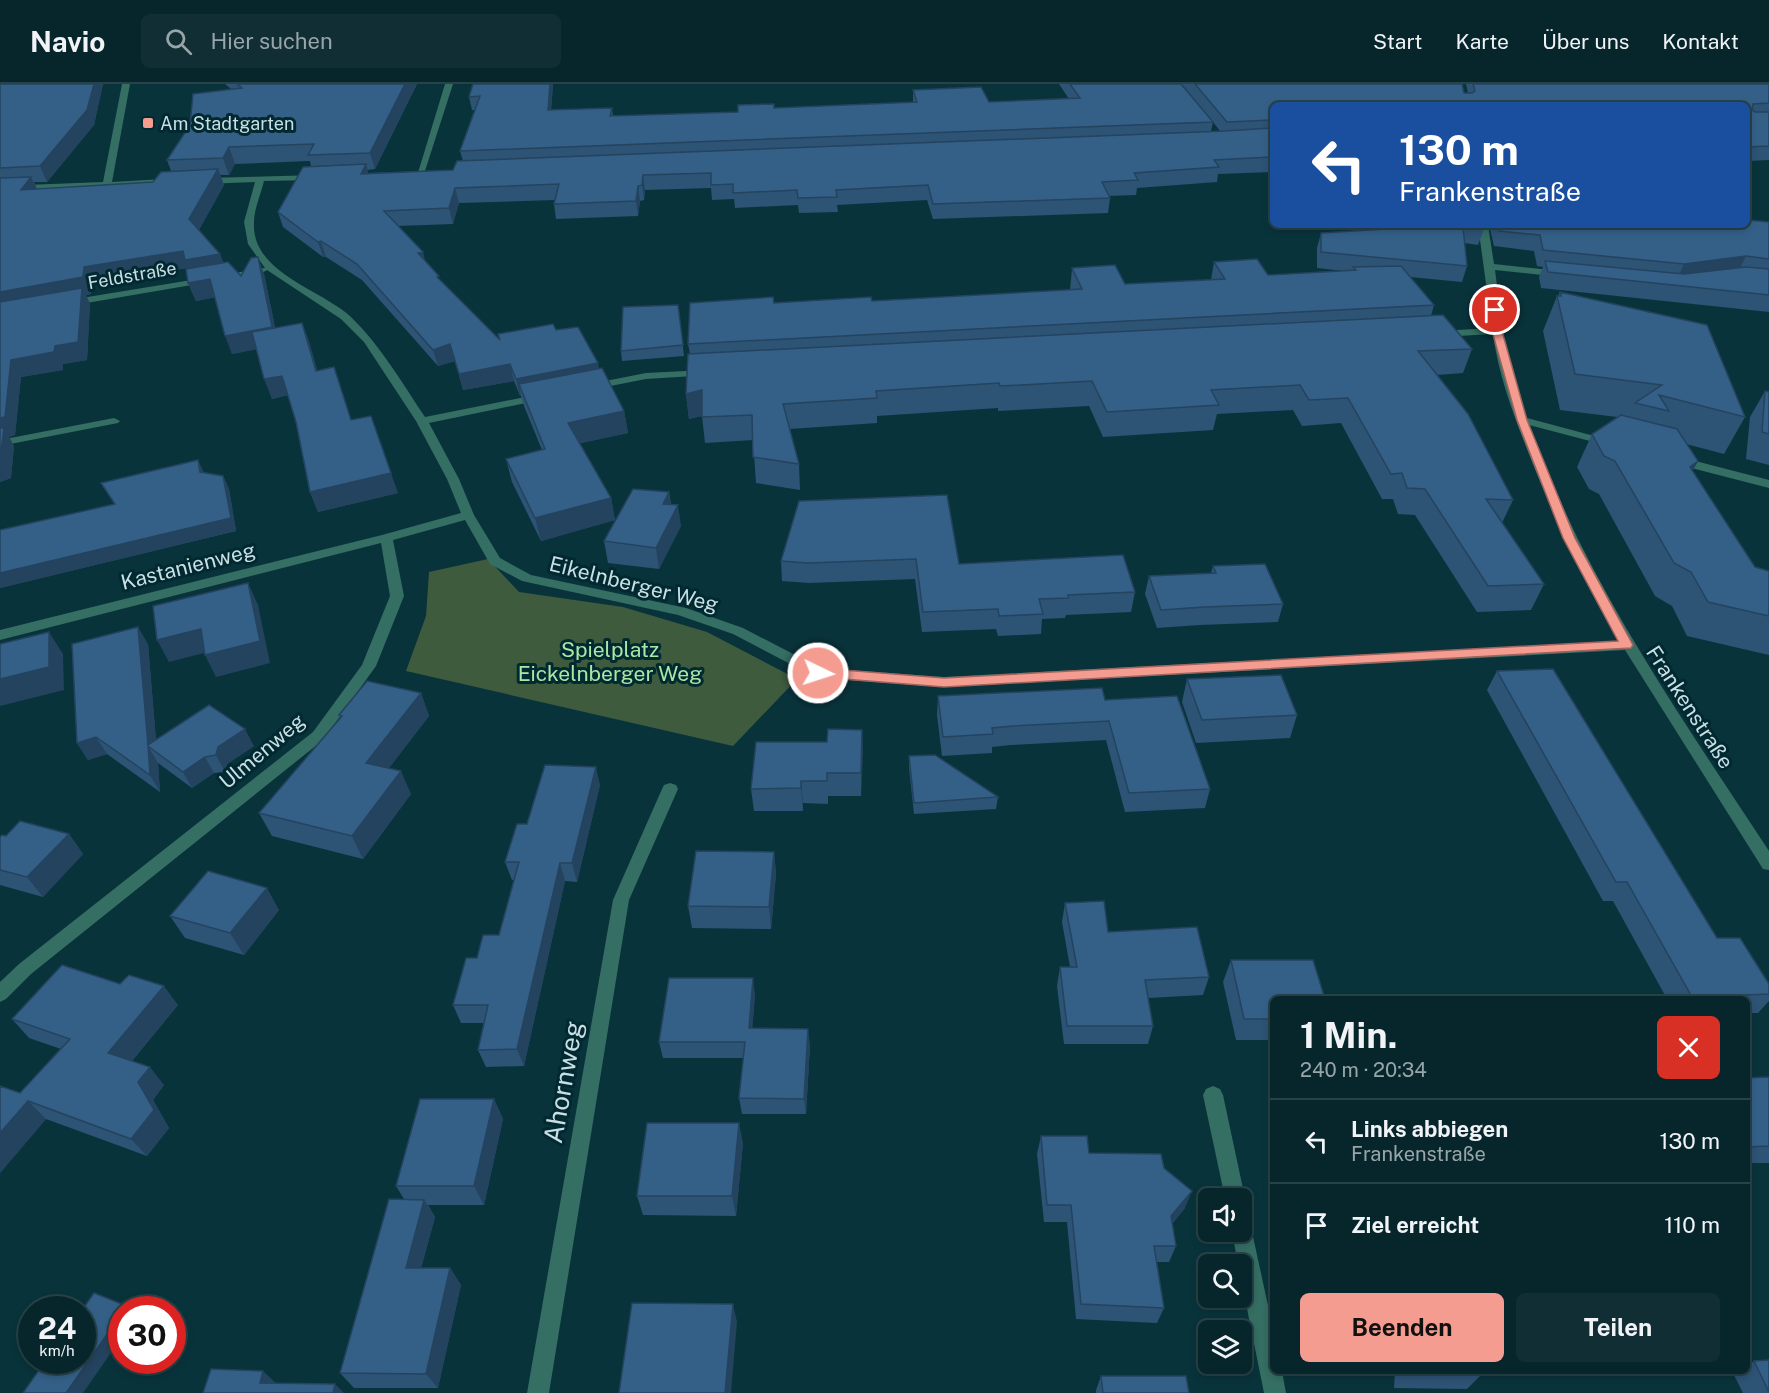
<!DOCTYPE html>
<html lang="de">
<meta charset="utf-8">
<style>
:root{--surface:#07262c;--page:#102e34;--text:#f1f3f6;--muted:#98a5a9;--line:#284348;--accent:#f59c91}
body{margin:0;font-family:"Public Sans",sans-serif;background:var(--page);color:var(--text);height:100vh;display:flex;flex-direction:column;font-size:22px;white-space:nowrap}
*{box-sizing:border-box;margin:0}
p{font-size:20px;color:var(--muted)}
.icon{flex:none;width:33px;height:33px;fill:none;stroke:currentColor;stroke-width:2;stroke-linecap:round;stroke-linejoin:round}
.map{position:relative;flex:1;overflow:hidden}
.side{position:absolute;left:1270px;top:912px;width:480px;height:378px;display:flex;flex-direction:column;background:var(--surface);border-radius:9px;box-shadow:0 3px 9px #0003,0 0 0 2px var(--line)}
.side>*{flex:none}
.banner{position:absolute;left:1270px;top:18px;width:480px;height:126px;border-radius:9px;box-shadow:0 3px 9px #0003,0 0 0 2px var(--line);background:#1a4fa0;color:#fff;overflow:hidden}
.tools{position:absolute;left:1198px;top:1104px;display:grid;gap:12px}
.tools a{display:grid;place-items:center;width:54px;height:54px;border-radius:9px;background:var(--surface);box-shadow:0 3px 9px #0003,0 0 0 2px var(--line);font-size:30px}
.speed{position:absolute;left:18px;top:1212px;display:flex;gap:12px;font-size:30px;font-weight:700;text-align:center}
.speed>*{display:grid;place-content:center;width:78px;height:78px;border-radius:50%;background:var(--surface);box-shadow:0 3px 9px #0003,0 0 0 2px var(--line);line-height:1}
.speed small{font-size:15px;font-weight:400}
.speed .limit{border:9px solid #d22;background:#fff;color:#111}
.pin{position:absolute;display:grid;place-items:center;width:51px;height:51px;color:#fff;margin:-26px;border:3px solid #fff;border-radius:50%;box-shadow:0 2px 6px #0007}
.me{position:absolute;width:66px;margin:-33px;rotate:94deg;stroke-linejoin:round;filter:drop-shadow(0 0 4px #0008)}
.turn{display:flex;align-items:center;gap:21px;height:126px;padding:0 30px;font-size:27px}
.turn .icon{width:78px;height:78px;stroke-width:2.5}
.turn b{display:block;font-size:42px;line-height:51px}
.round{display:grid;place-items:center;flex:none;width:63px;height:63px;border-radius:9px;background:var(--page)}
.overview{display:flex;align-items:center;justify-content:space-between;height:102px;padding:0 30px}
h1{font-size:36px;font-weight:700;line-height:45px}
.button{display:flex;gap:12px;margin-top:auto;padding:12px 30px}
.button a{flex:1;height:69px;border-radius:9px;background:var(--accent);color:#111;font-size:24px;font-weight:700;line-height:69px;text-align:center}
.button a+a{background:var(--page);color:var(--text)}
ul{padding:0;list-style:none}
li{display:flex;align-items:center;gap:18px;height:84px;padding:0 30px;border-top:2px solid var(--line)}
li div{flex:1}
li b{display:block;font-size:22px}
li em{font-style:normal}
header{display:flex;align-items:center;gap:36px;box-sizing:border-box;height:84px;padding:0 30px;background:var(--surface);border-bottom:2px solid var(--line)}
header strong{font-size:28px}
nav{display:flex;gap:33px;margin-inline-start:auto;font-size:21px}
.search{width:420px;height:54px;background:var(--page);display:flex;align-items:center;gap:15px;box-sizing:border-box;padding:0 21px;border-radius:9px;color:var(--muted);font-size:22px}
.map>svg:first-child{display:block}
</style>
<header>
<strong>Navio</strong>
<div class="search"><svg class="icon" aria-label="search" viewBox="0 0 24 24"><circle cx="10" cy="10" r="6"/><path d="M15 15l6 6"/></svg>Hier suchen</div>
<nav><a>Start</a><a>Karte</a><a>Über uns</a><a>Kontakt</a></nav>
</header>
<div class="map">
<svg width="1769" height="1309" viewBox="0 0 1769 1309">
<rect width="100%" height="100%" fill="#09333b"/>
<path fill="#3f5b3e" d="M488,475L519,508L623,523L707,548L797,595L733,662L406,587L426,532L429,488Z"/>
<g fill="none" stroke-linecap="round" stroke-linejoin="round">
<path fill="#356e63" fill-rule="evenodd" d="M122,0H130L112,98L164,95L167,96V100L0,108V102L103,98Z
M445,0H453L424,90L417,92Z
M320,91V95L317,96L264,97C261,110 254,125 254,138C251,189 321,205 351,233C381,262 402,299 425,333L540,310L546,313L540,316L429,339L459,395L474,431L500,474L531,491L686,524L743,544L820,584L944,593L1620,557C1584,493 1551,428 1525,360C1511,324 1498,288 1493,250L1440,253L1435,250L1440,247L1492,244L1478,141H1488L1494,180L1560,187L1565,190L1560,193L1495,186L1504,255L1524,327L1527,334L1613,357L1615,359L1609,362L1529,341C1544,380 1560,418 1578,455C1632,564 1702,665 1769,767V786L1763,785L1625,566L944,603L817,594L733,550L678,531L522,497L490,480L465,436L393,456L404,512L376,582L323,656L31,890L6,915L0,918V898L19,880L313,648L362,581L390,512L381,459L0,556V546L382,451L461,429L447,395L416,337L364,258L341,235L267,186L262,189L69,222L64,219L69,216L265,184L248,160L244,138L255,98L203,100L199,97L203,94Z
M706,286L710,287V291L646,295L590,306L585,303L590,300L646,289Z
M114,334L120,337L118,339L0,362V356Z
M1676,372L1769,396V404L1672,379V373Z
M670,699L676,701L678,705L629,816L549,1309H527L613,816L662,705L664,701Z
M1213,1002L1220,1005L1223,1011L1245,1114L1242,1121V1114H1225L1203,1011L1206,1005Z
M1242,1138L1249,1141L1252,1148L1274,1249V1287H1282L1286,1309H1264L1242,1200V1180H1238L1232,1148H1242Z"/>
</g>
<path fill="#2d5375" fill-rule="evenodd" d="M0,0H103L94,41L47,98H34L37,105L153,98L171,87L167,76L231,5L225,0H417L375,85L367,86L368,89L453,86L463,77L460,67L475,26H472L469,13L553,0L551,26L612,24L613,32L738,28L774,24L913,18V6L989,18L1069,15L1059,0H1462L1464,9H1468L1466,0H1769V76L1748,77V21H1274V88L1218,90L1217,98L1137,104L1136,111L1109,112L1110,114L1108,129L933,135L927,116L837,121L838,128L799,129L798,121L735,124L734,115L712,116L711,104L645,106L644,116L640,117L638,132L556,135L554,120L555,116L459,119L453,140L398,142L440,196L499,255L498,250L556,246L599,285L624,327L628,349L580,359L611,414L615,436L541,457L512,398L506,375L542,366L524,322L521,312H520L514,297L463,306L455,277L438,282L362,196L326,173H323L283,143L278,128L311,82L310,77L235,80L229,91H220L224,101L199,146L224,179L241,192L264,190L275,244L302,239L317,287L352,336L398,409L318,428L310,408L296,338L288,311L272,315L256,265L232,270L215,213L196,217L188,199V184L92,199L91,210L86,211L90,220L87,276L63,280V286L21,293L15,351L9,353L14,362L11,394L0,398ZM1213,38L1220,47H1211Z
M1769,138V228L1541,204L1539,193L1543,183L1537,182L1534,167L1494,162L1489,141H1748Z
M1396,141H1483L1484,145L1478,161L1464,159L1467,182L1462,198L1410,193L1434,221L1431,232L1472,265L1463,289L1437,291L1513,416L1502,439L1544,500L1531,526L1477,528L1415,431L1398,430L1393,415H1382L1341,339L1302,342L1293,326L1217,330L1213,346L1103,353L1089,322L998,327V324L877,332V339L790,345L799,380L800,406L756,399L753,356L705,359L702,332L689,335L686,310L690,270L688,260L774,219L872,217L1070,206L1072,184L1125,200L1211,196L1214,178L1268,191L1344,187L1317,184V164L1321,149L1396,144Z
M1560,208L1745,333L1724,370L1686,360L1698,377L1692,387L1755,483L1769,487V571L1687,552L1672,522L1655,512L1599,410L1589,405L1577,383L1592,350L1617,333L1560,326L1543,247L1557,212H1558Z
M678,221L684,272L622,277L621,267Z
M1765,307L1769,308V381L1746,375L1750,333Z
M198,376L203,388L223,392L229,405L236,447L0,504V446L114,420L101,399Z
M669,408L671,420L681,442L659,485L608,479L604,457Z
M799,417L959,480L1135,508L1131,528L1066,531L1065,534L1042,535L1041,550L998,552L996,545L922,548L915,495L809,499L782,497L781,477Z
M1213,482L1283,520L1278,538L1200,541L1157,544L1145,510L1149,492L1211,489Z
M148,560L156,656L254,662L227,680L225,688L214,689L192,704L158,679L160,708L107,670L88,676L77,659Z
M1497,587L1717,854L1769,900V917L1758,929H1748V915H1667L1613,817H1603L1487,606Z
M1187,595L1297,631L1290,654L1196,659L1182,618Z
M421,609L429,632L389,684L411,710L363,775L272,752L259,729L340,634L339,631Z
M938,612L1105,616L1210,705L1205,724L1125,728L1106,656L1011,661L992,663V669L942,672L937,631Z
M862,646L861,712H828V720L803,719V727H754L751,705L827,658Z
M909,672L998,713L996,725L914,730L909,684Z
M600,701L577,798L565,797L524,982L486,983L478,966L484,939H461L453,921L477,874L499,851L514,796H512L505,778L527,740Z
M69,750L83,770L43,813L0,801V753L6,752Z
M774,768L776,790L771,845L692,844L688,822Z
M1065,819L1108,848L1209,893L1203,911L1148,914L1153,942L1148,960H1064L1057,902L1060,883H1070L1062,838Z
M279,826L244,871L185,854L170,832Z
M1231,876L1274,915V956H1236L1223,898Z
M755,911L752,944L810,961L806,1030H742L739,1014L744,974H663L659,958Z
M178,921L132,977L164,1001L153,1016L169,1044L147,1072L46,1035L0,1089V1002L20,1009L61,965L29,954L12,935Z
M1769,993V1079H1748V994Z
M494,1015L503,1035L484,1121H428L435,1133L421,1184H450L461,1201L438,1304H354L340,1289L404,1115L396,1102Z
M1041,1052L1089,1069L1164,1084L1185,1124L1172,1140L1176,1162L1169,1178H1156L1164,1224L1157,1239L1076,1235L1067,1138H1044L1037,1070Z
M743,1059L736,1132L643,1131L637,1112Z
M1769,1276V1309H1743L1734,1291L1740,1287H1748V1281L1754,1277Z
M1395,1287H1483L1484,1288L1467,1305L1394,1304Z
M1101,1292L1189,1309H1096V1306Z"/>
<path fill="#24435f" d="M94,0H103L94,41L47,98L40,82Z
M405,0H417L375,85L370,69Z
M550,0H553L550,40L548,26Z
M229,63L235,80L229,91L223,74Z
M366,80L370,95L361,90Z
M218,85L224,101L196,151L189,135Z
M643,91L645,106L644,116L642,101Z
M31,93L39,109L21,106Z
M638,102L640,117L638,132L636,117Z
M455,104L459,119L453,140L449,124Z
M321,157L326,173H323L318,158Z
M183,167L220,170L227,186L191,192L188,184L92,199L91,210L86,211L90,220L87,276L63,280V286L21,293L15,351L9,353L14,362L11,394L0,398V334L11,276L55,262L0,226V208L84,183Z
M423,168L427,184L418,169Z
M1746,172L1738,188L1677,196L1684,180Z
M258,173L264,190L279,261L232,270L225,252Z
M210,195L217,213L196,217L188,199Z
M302,239L309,257L323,306L316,287Z
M450,260L455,277L438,282L433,266Z
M598,279L601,296L519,300L521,312H520L516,295Z
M510,280L514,297L463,306L459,290Z
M282,292L289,311L272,315L264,295Z
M702,306L705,331L689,335L686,310Z
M624,327L628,349L573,361L568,339Z
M198,376L204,389L200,388Z
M1698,377L1680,410L1690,383Z
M391,389L398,409L318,428L310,408Z
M223,392L229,405L236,447L0,504V489Z
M669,408L672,430L663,420Z
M611,414L615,436L541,457L535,434Z
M678,421L681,442L659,485L656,464Z
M248,499L258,521L270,579L216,593L205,571Z
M138,543L148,560L157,669L148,661Z
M201,545L212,567L169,578L157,556Z
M49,548L63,570L64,606L0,622V595Z
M421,609L429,632L376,701L366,679Z
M245,645L254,662L227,680L225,688L216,671L218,663Z
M862,646L863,668L861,712V689Z
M96,653L107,670L88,676L77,659Z
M148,662L158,679L160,708L150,691Z
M205,673L214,689L192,704L183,688Z
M596,683L600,701L577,798L572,779Z
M401,687L411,710L363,775L352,752Z
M801,697L803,719V727L801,704Z
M69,750L83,770L43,813L27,793Z
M774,768L776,790L771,845L769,823Z
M560,779L565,797L524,982L517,965Z
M267,804L279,826L244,871L230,849Z
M753,894L755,911L751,961L749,944Z
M164,902L178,921L123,987L108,969Z
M808,945L810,961L806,1030L804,1015Z
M150,983L164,1001L153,1016L169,1044L147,1072L131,1055L138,998Z
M494,1015L503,1035L484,1121L474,1102Z
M28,1017L46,1035L0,1089V1049Z
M739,1039L743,1059L736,1132L732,1112Z
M1192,1107L1185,1124L1165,1149L1171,1132Z
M424,1116L435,1133L417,1200L406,1184Z
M450,1184L461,1201L438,1304L426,1290Z
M733,1220L737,1238L731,1309H725Z
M122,1229V1253L83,1309H66Z
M263,1287L280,1303L260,1299Z
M335,1300L344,1309H333Z"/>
<path fill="#346088" stroke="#24435f" stroke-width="1.5" d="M0,0H94L87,26L40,82L0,84Z
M237,0H405L370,69L308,71L314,60L229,63L223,74L167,76L190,41L193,10L242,4Z
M473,0H550L548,26L612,24L610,32L738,28V21L774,20V24L917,18L913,6L981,3L989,18L1080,14L1070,0H1181L1213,38L460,67L480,12L469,13Z
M1195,0H1462L1464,9H1472L1475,7L1473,0H1769V19L1753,20L1752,26L1755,28H1769V62L1748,63V21H1274V36L1227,38Z
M1274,44V73L1214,76L1219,83L1134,89L1138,96L1102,98L1110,114L933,120L928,101L836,106L837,113L798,114L797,106L733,109V100L711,101V89L643,91L642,101L638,102L636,117L554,120L559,100L455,104L449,124L384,127L423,168L418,169L439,192L437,193L500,256L498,250L553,240L556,246L578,243L598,279L516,295L510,280L459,290L450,260L433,266L357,180L321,157L318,158L278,128L303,83L366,80L361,90L453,86L457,77L1225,47Z
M218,85L189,135L220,170L185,176L183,167L84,183L83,193L0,208V94L31,93L21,106L153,98L161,88Z
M1748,136L1769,138V175L1746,172L1684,180L1543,166L1540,151L1499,147L1498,141H1748Z
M1402,141H1483L1484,145L1463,143L1467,182L1321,168V149L1402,144Z
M258,173L272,243L225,252L210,195L188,199L186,185L228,178L241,192L251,174Z
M1257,175L1268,191L1356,186L1353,183L1401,182L1434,221L688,260L690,219L773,213L774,219L871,213L872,217L1082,205L1072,184L1115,181L1125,200L1225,195L1214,178Z
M1545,177L1684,190L1746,183L1769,185V211L1548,188Z
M82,204L78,258L55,262L54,268L11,276L5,333L0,334V218Z
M1560,208L1707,241L1745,333L1659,311L1669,327L1635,319L1662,301L1575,290L1557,212H1561Z
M678,221L683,261L621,267L623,223Z
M1443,231L1472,265L1418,267L1468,330L1513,416L1486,415L1544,500L1488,502L1425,405L1407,404L1402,389L1391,390L1348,314L1309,316L1300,301L1211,306L1219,321L1107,328L1092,297L1000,302L999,299L876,307L877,314L783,320L799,380L753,373L752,331L702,333V306L686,310L688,270Z
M302,239L316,287L334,283L351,336L371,332L391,389L310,408L296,338L282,292L264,295L252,248Z
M602,284L624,327L568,339L611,414L535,434L506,375L545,365L519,300Z
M1765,307L1769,308V350L1762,348Z
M1621,331L1677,345L1698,377L1690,383L1755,483L1769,487V532L1708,518L1691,488L1674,479L1615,377L1604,372L1592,350Z
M0,344H4L0,376Z
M198,376L200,388L223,392L231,434L0,489V446L115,420L101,399Z
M633,405L669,408L663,420L678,421L656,464L604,457Z
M947,411L959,480L1123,471L1135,508L1068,511V514L1039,515L1043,530L999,532L998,525L923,528L916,475L808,479L781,477L799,417Z
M1265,480L1283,520L1204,523L1161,526L1149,492L1216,489L1213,482Z
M248,499L260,557L205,571L201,545L157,556L153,522Z
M138,543L148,661L209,621L245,645L218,663L216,671L205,673L183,688L148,662L150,691L96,653L77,659L72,560Z
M49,548V583L0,595V560Z
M1553,585L1717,854H1740L1769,900V910L1692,913L1627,798H1616L1497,587Z
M1281,591L1297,631L1202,636L1187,595Z
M367,597L421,609L366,679L401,687L352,752L259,729L342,632L339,631Z
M1102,604L1105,616L1177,612L1210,705L1129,709L1109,637L1013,642L992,644L993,650L943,653L938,612Z
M828,645L862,646L861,689H827V697H801V704L751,705L756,658H827Z
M935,671L998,713L914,719L909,672Z
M545,681L596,683L572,779H560L517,965L478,966L488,921H453L466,874H477L483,851H499L519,778H505L517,740H527Z
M20,737L69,750L27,793L0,786V753L2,751L6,752Z
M696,767L774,768L769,823L688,822Z
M208,787L267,804L230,849L170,832Z
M1104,817L1108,848L1197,843L1209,893L1145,896L1153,942H1067L1060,883H1077L1065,819Z
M1231,876H1313L1325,915H1274V935H1244Z
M62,881L120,900L129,891L164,902L108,969L150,983L138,998L154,1026L131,1055L28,1017L0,1049V1002L20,1009L70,955L12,935Z
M669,894H753L749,944L808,945L804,1015L739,1014L745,958H659Z
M1769,993V1062L1748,1063V994Z
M420,1015H494L474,1102H396Z
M647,1039H739L732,1112H637Z
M1041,1052H1087L1089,1069L1161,1070L1164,1084L1192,1107L1171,1132L1176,1162H1154L1164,1224L1081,1220L1071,1121H1047Z
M389,1115L424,1116L406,1184H450L426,1290L340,1289Z
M94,1209L127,1222L124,1226H122V1229L66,1309H23L46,1276H82V1226Z
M632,1219L733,1220L725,1309H619Z
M1769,1276V1308L1754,1277Z
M211,1285L263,1287L260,1299L335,1300L333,1309H203Z
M1409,1287H1483L1484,1288H1409Z
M1101,1292H1186L1189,1309H1103Z"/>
<path fill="#f59c91" stroke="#9f655e" stroke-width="1.5" d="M1495,223L1500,226L1502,247L1527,336L1575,454L1633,561L1631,564L944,603L818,593L811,589L818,584L944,594L1618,557L1563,454L1517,336L1492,247L1491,226Z"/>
<rect fill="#f59c91" stroke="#002931" stroke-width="2" x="142" y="33" width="12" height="12" rx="3"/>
<g text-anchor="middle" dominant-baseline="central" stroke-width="6" stroke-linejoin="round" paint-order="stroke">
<g font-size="18" fill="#cadfe3" stroke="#002931" text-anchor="start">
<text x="160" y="39">Am Stadtgarten</text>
</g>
<g font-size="18" fill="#cadfe3" stroke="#002931">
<text transform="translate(132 191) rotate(-10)">Feldstraße</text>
</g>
<g font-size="21" fill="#cadfe3" stroke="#002931">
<text transform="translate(188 482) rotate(-14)">Kastanienweg</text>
<text transform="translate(634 500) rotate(14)">Eikelnberger Weg</text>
<text transform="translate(1690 623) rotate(57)">Frankenstraße</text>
<text transform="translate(262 667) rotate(-40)">Ulmenweg</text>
</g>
<g font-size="21" fill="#a8e7a4" stroke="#002931">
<text x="610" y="565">Spielplatz<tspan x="610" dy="24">Eickelnberger Weg</tspan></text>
</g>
<g font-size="26" fill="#cadfe3" stroke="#002931">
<text transform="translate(563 998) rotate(-80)">Ahornweg</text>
</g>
</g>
</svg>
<div class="tools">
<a><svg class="icon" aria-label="sound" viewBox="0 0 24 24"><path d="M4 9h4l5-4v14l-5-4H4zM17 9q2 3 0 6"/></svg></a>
<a><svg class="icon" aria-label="search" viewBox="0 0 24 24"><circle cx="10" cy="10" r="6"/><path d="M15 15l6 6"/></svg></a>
<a><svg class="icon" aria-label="layers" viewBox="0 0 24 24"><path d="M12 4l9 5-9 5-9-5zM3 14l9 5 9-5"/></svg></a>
</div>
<div class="speed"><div>24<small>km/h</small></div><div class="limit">30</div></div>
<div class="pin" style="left:1495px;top:226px;background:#d93025"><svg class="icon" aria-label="arrive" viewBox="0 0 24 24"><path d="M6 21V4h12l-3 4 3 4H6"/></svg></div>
<svg class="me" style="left:818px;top:589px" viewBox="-20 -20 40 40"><circle r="17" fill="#f59c91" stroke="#fff" stroke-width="3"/><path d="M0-11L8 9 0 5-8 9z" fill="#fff"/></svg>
<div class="banner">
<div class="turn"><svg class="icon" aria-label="left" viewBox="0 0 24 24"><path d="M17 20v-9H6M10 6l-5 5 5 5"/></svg><div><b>130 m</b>Frankenstraße</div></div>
</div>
<section class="side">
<div class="overview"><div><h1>1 Min.</h1><p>240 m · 20:34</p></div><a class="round" style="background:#d93025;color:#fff"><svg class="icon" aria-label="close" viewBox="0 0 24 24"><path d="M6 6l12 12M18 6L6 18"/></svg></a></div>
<ul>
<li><svg class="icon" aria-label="left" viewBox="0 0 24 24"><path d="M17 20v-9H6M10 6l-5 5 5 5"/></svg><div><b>Links abbiegen</b><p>Frankenstraße</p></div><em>130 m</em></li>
<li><svg class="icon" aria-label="arrive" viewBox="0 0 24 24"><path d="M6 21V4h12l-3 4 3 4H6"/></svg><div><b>Ziel erreicht</b></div><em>110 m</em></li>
</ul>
<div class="button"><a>Beenden</a><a>Teilen</a></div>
</section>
</div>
